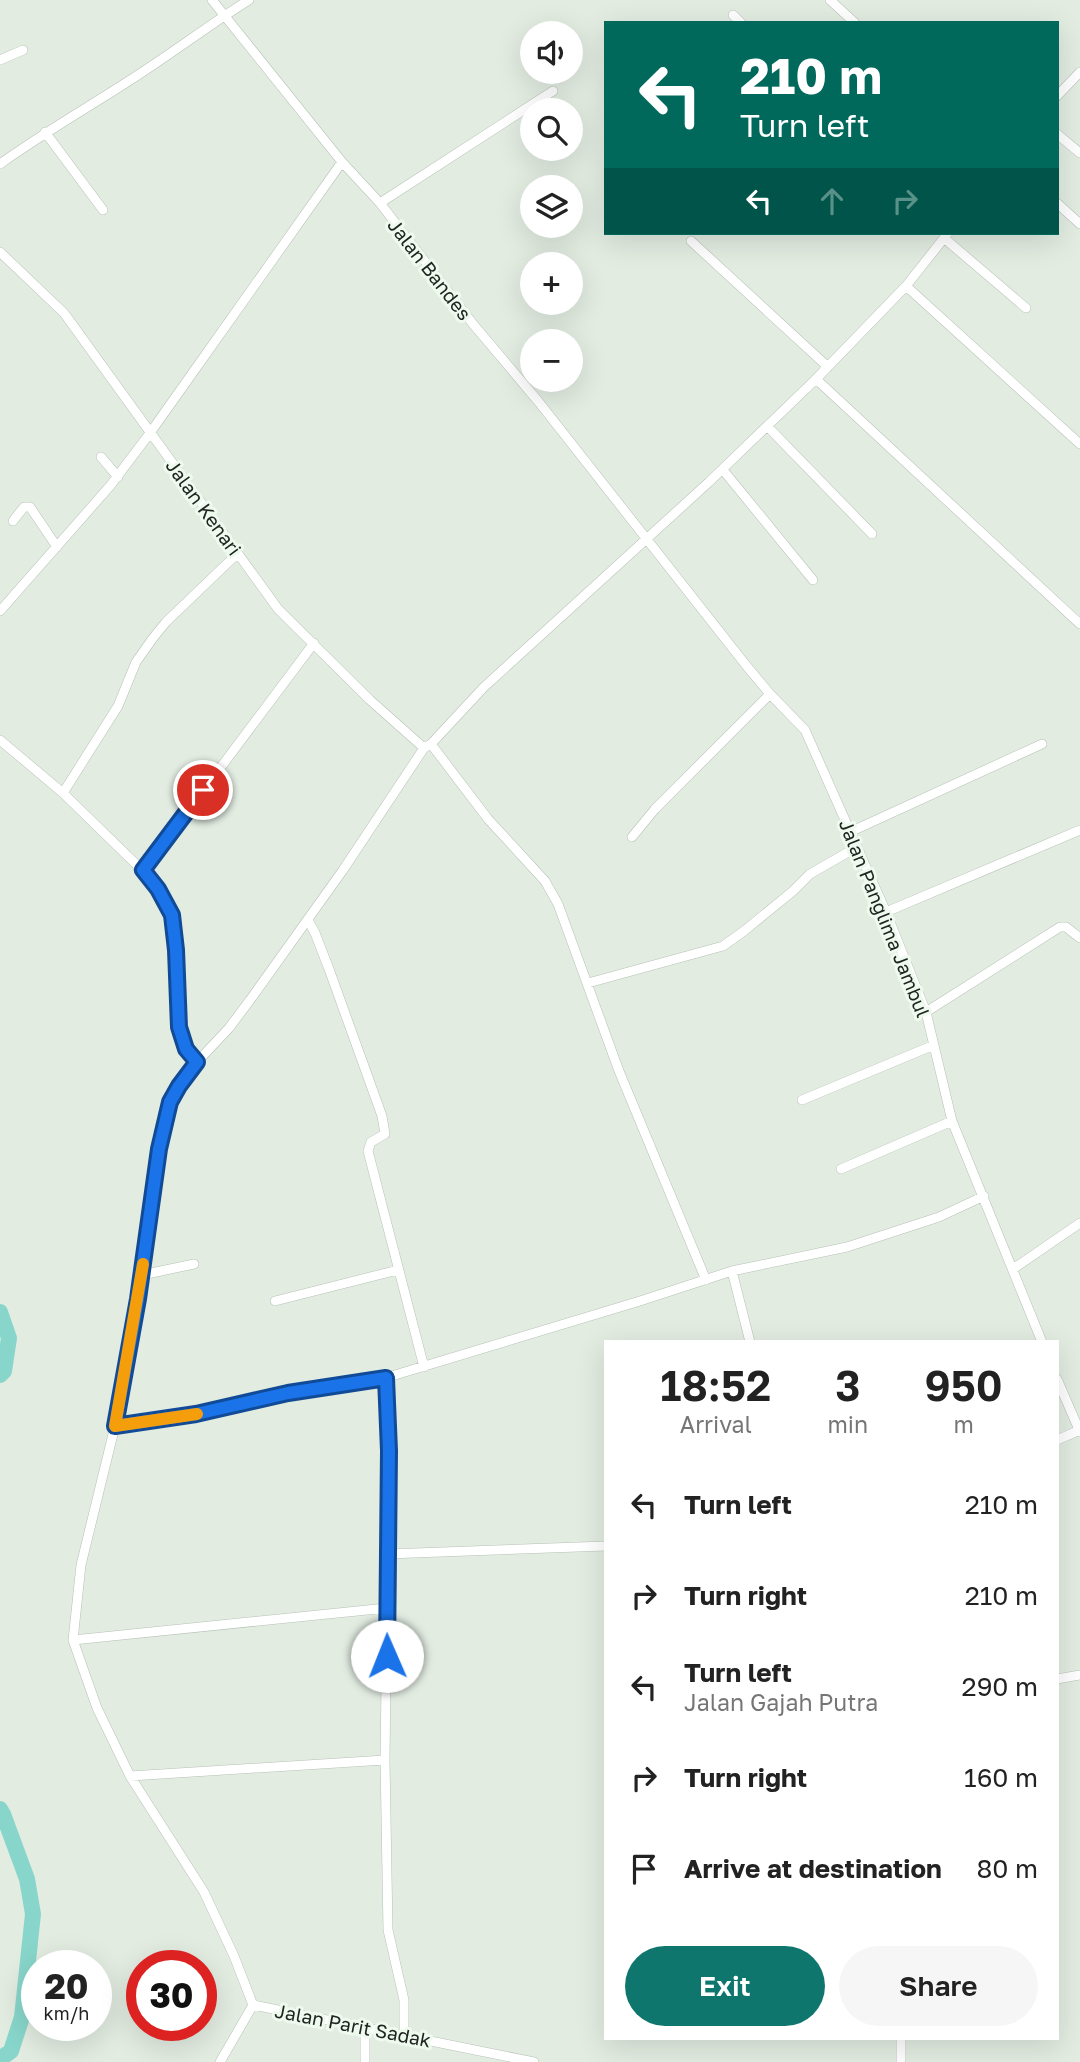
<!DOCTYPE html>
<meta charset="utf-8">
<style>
:root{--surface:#fff;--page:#f6f6f6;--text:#222;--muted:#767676;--accent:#0f766e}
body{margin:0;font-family:"Golos Text",sans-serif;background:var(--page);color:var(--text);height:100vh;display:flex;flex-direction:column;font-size:26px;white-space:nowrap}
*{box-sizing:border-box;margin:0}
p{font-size:23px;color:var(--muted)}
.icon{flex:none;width:38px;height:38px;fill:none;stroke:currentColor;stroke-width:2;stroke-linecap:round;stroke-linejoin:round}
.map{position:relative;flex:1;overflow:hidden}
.drawer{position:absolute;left:604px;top:1340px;width:455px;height:700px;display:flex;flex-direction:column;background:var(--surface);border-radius:0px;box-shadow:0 7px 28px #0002}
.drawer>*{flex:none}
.hud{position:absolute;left:604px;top:21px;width:455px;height:214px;border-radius:0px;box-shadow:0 7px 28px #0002;background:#00695c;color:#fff;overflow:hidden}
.fabs{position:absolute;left:520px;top:21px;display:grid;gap:14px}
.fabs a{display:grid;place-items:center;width:63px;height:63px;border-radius:50%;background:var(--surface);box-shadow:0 7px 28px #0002;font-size:35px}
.speed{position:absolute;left:21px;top:1950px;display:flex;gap:14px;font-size:35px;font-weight:700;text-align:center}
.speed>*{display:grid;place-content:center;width:91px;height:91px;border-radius:50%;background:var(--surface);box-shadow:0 7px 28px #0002;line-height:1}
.speed small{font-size:18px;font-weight:400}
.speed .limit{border:10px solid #d22;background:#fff;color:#111}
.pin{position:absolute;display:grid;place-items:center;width:60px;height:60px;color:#fff;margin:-30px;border:4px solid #fff;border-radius:50%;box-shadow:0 2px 7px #0007}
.me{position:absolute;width:77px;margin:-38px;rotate:359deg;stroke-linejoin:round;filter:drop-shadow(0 0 5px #0008)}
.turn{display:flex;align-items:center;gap:24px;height:147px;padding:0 21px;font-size:32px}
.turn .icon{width:91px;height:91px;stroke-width:2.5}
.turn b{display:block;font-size:49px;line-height:60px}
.lanes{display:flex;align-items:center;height:66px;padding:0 21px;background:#0003;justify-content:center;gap:35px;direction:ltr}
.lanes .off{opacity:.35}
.eta{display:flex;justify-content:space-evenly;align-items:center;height:119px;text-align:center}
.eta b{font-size:42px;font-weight:600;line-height:49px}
.button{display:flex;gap:14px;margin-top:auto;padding:14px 21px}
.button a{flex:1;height:80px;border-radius:42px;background:var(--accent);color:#fff;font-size:28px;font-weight:600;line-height:80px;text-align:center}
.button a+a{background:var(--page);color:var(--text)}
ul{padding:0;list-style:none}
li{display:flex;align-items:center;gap:21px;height:91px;padding:0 21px}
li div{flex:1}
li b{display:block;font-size:26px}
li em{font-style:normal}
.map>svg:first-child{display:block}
</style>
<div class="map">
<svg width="1080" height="2062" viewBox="0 0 1080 2062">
<rect width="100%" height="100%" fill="#e2ece1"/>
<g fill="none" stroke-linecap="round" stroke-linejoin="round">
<path stroke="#88d6cb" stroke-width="16" d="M0,1312L9,1338L4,1371L0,1375
M0,1809L3,1814L27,1879L33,1914L22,2017L11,2051L0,2059"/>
<defs>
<path id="street" d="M212,0L342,162L380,203L473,324L538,401L745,664L770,694L805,730L886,912L926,1012L952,1121L1042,1342
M830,0L855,23
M733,15L741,23
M0,60L23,50
M1057,96L1080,72
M45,132L103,210
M1057,134L1080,153
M0,164C46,131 94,104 141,73C178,49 212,23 249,0
M380,203L553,91
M1057,203L1080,224
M944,238L1026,308
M691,241L828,367
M0,252L64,313L278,609L370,700L424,748
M906,286L1080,444
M816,379L1080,624
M767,426L872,534
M101,457L118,477
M723,470L813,580
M13,521L24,507H30L57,547
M0,611L110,486L150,433L342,162
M0,740L63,793L143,871L158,889L172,915L176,950L179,1027L186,1049L197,1062
M431,744L488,819L545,881L558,904L619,1071L706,1280
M63,793L118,706L136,662L153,638L166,622L237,554
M850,832L1042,744
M632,837L655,809L770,694
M143,871L314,643
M886,912L1080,830
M308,920L315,933L329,969L382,1116L385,1134L371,1142L368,1151L424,1367
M588,983L723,946L744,931L793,891L810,874L857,847
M926,1012L1060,927H1066L1080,938
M802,1100L934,1045
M841,1169L952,1121
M1013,1269L1080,1223
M732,1271L750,1342
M142,1275L194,1264
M275,1301L398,1270
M385,1378L389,1451L385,1760L388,1930L404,2000V2035
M1057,1379L1080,1432
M115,1426L196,1414L288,1393L385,1378L640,1301L732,1271L847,1247L939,1217L984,1196
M1057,1440L1080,1430
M387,1554L606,1546
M73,1640L387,1608
M1057,1679L1080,1675
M130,1776L385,1760
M253,2005L534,2062
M220,2062L253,2005L234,1956L204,1892L130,1776L97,1708L73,1640L81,1565L115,1426L138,1299L159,1149L170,1102L179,1086L197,1062L229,1028L250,1000L343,870L424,748L431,744L484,687L709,482L816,379L906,286L948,233
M365,2062V2027
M901,2062V2039"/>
</defs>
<use href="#street" stroke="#b7c1b7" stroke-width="10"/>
<use href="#street" stroke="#fff" stroke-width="9"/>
</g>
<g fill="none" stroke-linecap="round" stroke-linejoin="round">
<defs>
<path id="route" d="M203,790L143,870L158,889L172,915L176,950L179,1027L186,1049L197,1062L179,1086L170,1102L159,1149L138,1299L115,1426L196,1414L288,1393L386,1378L389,1451L387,1656"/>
</defs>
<use href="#route" stroke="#114b97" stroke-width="18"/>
<use href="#route" stroke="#1a73e8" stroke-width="12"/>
<path stroke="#f59e0b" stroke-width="12" d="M143,1264L115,1426L197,1414"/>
</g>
<g text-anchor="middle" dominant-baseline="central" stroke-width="6" stroke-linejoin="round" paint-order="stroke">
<g font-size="19" fill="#212521" stroke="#effaef">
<text transform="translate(430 269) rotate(52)">Jalan Bandes</text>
<text transform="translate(204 507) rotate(54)">Jalan Kenari</text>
<text transform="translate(885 918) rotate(68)">Jalan Panglima Jambul</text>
<text transform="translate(353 2025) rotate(11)">Jalan Parit Sadak</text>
</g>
</g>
</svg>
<div class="fabs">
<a><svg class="icon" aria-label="sound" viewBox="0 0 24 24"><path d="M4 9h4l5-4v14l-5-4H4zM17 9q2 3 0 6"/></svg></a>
<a><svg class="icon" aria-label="search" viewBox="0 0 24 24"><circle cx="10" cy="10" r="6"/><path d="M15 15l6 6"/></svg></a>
<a><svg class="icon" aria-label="layers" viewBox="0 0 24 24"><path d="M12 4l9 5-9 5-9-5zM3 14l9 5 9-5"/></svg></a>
<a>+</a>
<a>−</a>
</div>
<div class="speed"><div>20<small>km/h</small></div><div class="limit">30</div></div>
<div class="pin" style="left:203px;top:790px;background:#d93025"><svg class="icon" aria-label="arrive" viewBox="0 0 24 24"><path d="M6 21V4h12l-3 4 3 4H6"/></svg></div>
<svg class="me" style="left:387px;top:1656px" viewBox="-20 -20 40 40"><circle r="19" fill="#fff"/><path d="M0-13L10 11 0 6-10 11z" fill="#1a73e8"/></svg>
<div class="hud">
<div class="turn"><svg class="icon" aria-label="left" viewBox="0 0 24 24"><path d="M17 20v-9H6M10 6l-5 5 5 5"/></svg><div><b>210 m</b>Turn left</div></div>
<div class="lanes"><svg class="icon" aria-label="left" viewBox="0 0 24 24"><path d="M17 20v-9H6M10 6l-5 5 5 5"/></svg><svg class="icon off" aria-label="ahead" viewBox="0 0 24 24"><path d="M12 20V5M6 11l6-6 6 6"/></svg><svg class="icon off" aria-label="right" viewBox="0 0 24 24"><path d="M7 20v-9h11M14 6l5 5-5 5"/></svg></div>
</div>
<section class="drawer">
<div class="eta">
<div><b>18:52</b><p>Arrival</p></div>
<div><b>3</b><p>min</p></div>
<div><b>950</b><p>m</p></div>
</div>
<ul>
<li><svg class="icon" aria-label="left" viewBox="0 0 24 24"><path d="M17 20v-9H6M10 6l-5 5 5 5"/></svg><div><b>Turn left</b></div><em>210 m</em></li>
<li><svg class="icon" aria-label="right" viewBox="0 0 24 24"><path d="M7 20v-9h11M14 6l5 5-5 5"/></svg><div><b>Turn right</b></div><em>210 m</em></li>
<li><svg class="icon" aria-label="left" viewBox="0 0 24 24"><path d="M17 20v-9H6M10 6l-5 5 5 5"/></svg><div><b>Turn left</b><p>Jalan Gajah Putra</p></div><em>290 m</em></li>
<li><svg class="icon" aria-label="right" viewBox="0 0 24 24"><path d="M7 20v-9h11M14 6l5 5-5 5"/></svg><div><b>Turn right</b></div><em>160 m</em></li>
<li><svg class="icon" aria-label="arrive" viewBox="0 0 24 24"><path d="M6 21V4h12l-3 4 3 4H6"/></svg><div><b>Arrive at destination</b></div><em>80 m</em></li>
</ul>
<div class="button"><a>Exit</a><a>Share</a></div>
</section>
</div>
